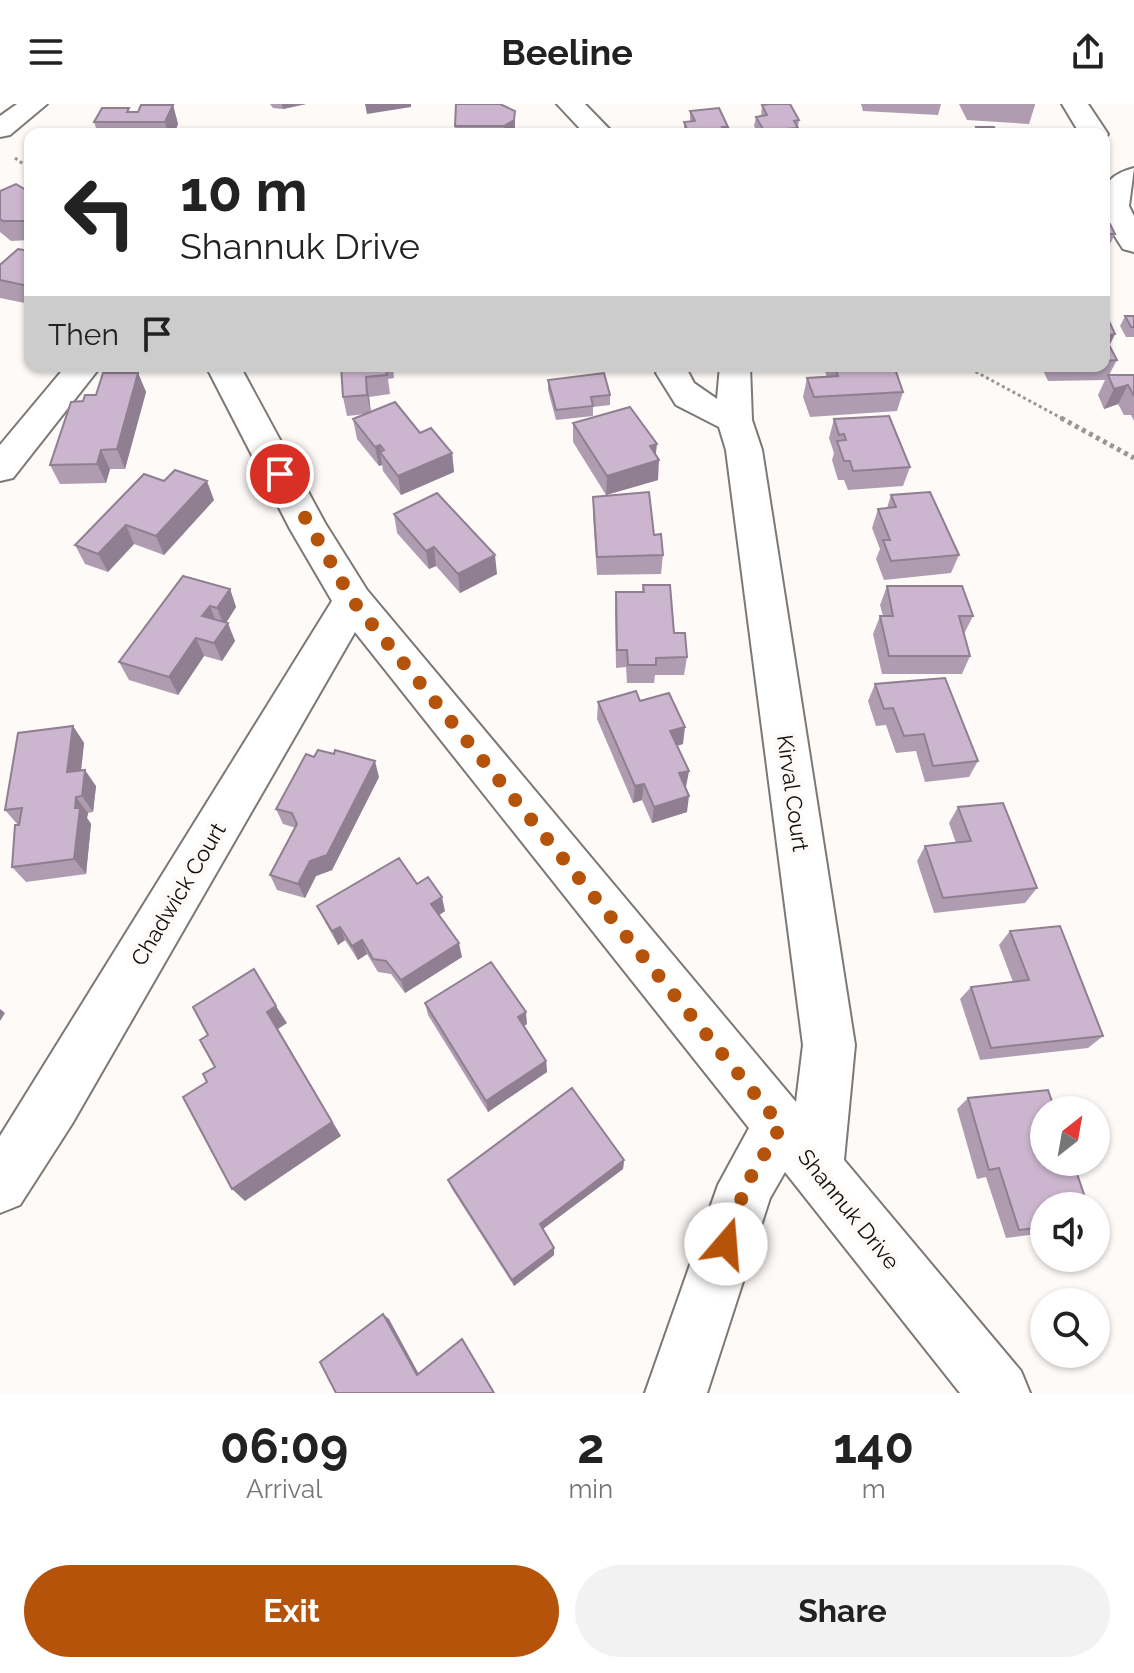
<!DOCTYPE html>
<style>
:root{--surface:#fff;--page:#f2f2f2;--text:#222;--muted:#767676;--accent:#b45309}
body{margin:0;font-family:Raleway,sans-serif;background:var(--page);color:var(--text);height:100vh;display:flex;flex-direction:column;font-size:30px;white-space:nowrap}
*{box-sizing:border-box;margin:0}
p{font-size:26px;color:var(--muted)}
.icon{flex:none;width:44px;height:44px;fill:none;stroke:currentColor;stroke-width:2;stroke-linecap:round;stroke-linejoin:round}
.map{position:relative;height:1289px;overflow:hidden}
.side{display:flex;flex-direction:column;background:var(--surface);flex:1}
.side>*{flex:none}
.top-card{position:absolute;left:24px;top:24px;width:1086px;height:244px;border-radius:16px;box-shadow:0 2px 6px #0004;background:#fff;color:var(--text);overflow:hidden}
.needle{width:52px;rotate:31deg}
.controls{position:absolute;left:1030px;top:992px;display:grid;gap:16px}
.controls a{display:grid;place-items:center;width:80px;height:80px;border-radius:50%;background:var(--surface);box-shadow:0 2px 6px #0004;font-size:40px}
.pin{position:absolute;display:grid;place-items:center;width:68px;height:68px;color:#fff;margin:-34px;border:4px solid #fff;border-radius:50%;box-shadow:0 2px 8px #0007}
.me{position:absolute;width:88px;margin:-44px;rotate:18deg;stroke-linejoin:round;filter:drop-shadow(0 0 6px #0008)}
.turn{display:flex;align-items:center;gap:28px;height:168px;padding:0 24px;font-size:36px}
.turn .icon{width:104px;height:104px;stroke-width:2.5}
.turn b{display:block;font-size:56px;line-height:68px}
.then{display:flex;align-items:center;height:76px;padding:0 24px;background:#0003;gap:16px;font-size:30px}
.eta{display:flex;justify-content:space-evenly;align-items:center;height:136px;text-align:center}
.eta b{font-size:48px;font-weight:700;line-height:56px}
.button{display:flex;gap:16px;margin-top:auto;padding:16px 24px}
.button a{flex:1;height:92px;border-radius:48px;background:var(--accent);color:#fff;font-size:32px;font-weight:700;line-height:92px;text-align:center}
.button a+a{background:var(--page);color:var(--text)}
header{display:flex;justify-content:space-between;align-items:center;height:104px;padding:0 24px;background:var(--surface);font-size:36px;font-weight:700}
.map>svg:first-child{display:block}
</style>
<header><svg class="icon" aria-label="menu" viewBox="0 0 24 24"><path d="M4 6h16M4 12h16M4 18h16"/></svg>Beeline<svg class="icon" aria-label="share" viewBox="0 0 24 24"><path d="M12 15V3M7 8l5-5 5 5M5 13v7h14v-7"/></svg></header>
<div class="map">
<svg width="1134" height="1289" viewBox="0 0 1134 1289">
<rect width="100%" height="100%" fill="#fefaf8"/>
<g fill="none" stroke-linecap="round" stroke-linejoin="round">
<defs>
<path id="minor" d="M17,0H47L10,31L0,33V12Z
M557,0H585L614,30H585Z
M1062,0H1088L1108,30L1104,35V30H1080Z
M1134,64L1129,102L1134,112V148L1123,145C1102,114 1086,76 1134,64Z
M66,262H101L13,374L0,377V341Z
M206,262H240L325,419L367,486L796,998L803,941L726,346L719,323L676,301L656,269L661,262H685L694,279L717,295L720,262H750L752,316L762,346L855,941L844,1056L1021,1267L1030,1289H960L785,1068L770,1094L707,1289H645L718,1081L749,1024L355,528L72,1020L20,1101L0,1109V1032L332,497L290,425Z"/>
</defs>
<use href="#minor" stroke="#7c7875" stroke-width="4"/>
<path stroke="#999694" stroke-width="3" stroke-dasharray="3 3" stroke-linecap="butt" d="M15,54L30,65
M965,262L1065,316"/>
<path stroke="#999694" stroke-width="5" stroke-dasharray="4 4" stroke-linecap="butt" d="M1061,314L1134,354"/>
<use href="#minor" fill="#fff" fill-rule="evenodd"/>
</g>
<path fill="#af9cb1" d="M270,0H306L283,5L273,4Z
M500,0L515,30H455V22Z
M861,0H941L938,11L863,7Z
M959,0H1035V1L1029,20L967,16Z
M173,1L178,20L174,30H98L94,18L131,8H138Z
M762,1L799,16L797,30H758L754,22L756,13L761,12Z
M690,7L728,23L727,30H684V18H690Z
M30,85V136L11,137L0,128V87L26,86Z
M1104,120L1115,130L1110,140H1104Z
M30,147V200L0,194V160Z
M1125,212H1134V233H1126L1120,222Z
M1104,217L1110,241L1117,256L1109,271H1134V317L1131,311H1124L1118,300L1104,305L1098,291L1105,276L1048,277L1041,262H1104Z
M341,262H393L394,274L388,275L390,290L369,293L371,308L420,329L452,349L454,368L401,391L383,367L382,361L379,362L357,335L353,315L365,310L347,312L343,293Z
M823,262H894L903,288L897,307L810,313L803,293L807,274L827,273Z
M138,269L146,288L125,365H110L106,379L60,380L50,361L83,297Z
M548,276L610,291V301L593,303V312L556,316L548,286Z
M834,315L910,363L903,382L848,386L844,376H838L832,356L834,349L829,334Z
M573,319L658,376L606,391L573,338Z
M144,370L214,396L164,451L134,440L108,468L85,460L75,441Z
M891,391L959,451L951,469L884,476L876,455L880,445L872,424L878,405L887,404Z
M593,393L654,431L663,451L661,470L597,471L593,412Z
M394,410L497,470L460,489L436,462L429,465L397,429Z
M643,481L674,529L687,553L684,571H655L654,579H627L626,563L616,564L615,507L616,488H642Z
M887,482L973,512L964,530L970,552L962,570H882L873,530L880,512H883L880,501Z
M230,485L236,503L226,519L235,537L222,557L204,552L178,591L129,576L119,558Z
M875,580L978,657L969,673L925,678L916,647L896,649L886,621L876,622L868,597Z
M640,597L683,640L677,642L686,683H685L687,708L652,719L642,696L633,699L597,615L598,598Z
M73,622L84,639L81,667L96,682L93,708L88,709L87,714L91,720L86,770L26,778L12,763L18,721L5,706Z
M379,673L332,766L316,772L305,794L277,786L270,771L296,724L283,720L276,705Z
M958,703L1037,784L1025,799L934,809L917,757L925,742L956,739L949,719Z
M417,780L445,807L439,811L462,853L405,889L391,870L378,868L367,850L358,856L345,836L338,841L324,816L317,802Z
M1010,827L1103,932L1088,944L980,956L960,895L971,883L1013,878L999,841Z
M425,899L527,920L524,922L546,957L547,968L488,1008L428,911Z
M968,994L1044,1102V1129L1006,1134L986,1073L977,1075L957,1005Z
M624,1056L623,1065L543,1125L554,1151L514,1182L452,1085L448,1076Z"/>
<path fill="#8f7f90" d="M282,0H306L283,5Z
M365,0H411V3L367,10Z
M173,1L178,20L174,30H168L165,18Z
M515,7V30H505L504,22Z
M30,114V129L25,117Z
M1115,230L1106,249L1104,250V232Z
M138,269L146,288L125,365L117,345Z
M366,273L369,293L371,310L367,291Z
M1128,281L1118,300L1104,305L1114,285Z
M657,340L655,358L659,356L658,376L606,391L607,372L650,342Z
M380,341L382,351L380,348L382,361L379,362L375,343Z
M101,346L110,365L106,379L97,360Z
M452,349L454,368L401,391L398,372Z
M207,377L214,396L164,451L156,432Z
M126,421L134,440L108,468L98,450Z
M434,443L436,462L429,465L426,447Z
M495,451L497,470L460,489L458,470Z
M230,485L236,503L224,522L217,504Z
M210,502L217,520L202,512Z
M228,519L235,537L222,557L214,539Z
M196,534L204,552L178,591L169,573Z
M73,622L84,639L79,684L67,668Z
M685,623L683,640L668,644L670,627Z
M375,657L379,673L332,766L316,772L305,794L298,780L310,757Z
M85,666L96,682L93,708L82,692Z
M689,667L686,683L676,686L679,669Z
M644,680L642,696L633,699L635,682Z
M689,692L687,708L652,719L654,703Z
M76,693L88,709L87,714L91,720L86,770L74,755Z
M442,793L445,807L435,814L431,800Z
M340,823L345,836L338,841L332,827Z
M362,836L367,850L358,856L352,842Z
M459,839L462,853L405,889L401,876Z
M276,902L287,919L278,925L341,1032L245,1097L232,1085L267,908Z
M0,905L5,909L0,917Z
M526,908L527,920L519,925L518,913Z
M546,957L547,968L488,1008L486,997Z
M624,1056L623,1065L540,1127V1120Z
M554,1144V1151L514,1182L512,1176Z
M383,1210L389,1215L421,1274L417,1271Z"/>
<path fill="#ccb5ce" stroke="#8f7f90" stroke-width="2" d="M456,0H500L515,7L514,16L504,22H455Z
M770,0H790L799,16L794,17L798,24L764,27L756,13L767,11L762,1Z
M141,1H173L165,18H94L102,4H129L127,8H138Z
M719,4L728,23H722L725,30H689L684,18L695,17L690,7Z
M976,23H994L997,30H1003H979Z
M16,80L26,86L30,85V114L25,117H3L0,115V87Z
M1104,120H1110L1115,130H1104Z
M18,145L30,147V180L28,182L0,176V160H1Z
M1125,212H1134V223H1131Z
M1104,217H1109L1115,230L1104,232Z
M1104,240L1109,241L1117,256L1104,257Z
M341,262H386L387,271L366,273L367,291L343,293Z
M834,262H894L903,288L814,293L807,274L838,272Z
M103,269H138L117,345L101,346L97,360L50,361L71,298L83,297L85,291H96Z
M604,269L610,291L591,293L593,302L556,306L548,276Z
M1108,271H1134V292L1128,281L1114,285Z
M395,298L420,329L431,324L452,349L398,372L380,348L384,346L380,341L375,343L353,315Z
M630,303L657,340L650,342L659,356L607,372L573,319Z
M889,312L910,363L853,367L850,357H844L837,337L846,336L844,330L839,331L834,315Z
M175,366L207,377L156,432L126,421L98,450L75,441L144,370L164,377Z
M649,388L654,431L661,430L663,451L597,453L593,393Z
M930,388L959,451L891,457L883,436H890L878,405L896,403L891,391Z
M437,389L495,451L458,470L434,443L426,447L394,410Z
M183,472L230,485L217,504L210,502L202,512L228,519L214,539L196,534L169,573L119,558Z
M643,481H670L674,529H685L687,553L656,554V561H628L627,546H617L616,488H644Z
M887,482H962L973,512H959L970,552H889L880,512H893Z
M945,574L978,657L933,662L924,630L904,632L893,604L884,605L875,580Z
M636,587L640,597L669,589L685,623L670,627L689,667L679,669L689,692L654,703L644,680L635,682L598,598Z
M73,622L67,668L85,666L82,692L76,693L75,704H80L74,755L12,763L15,721H19L22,704L5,706L18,629Z
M318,646L334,650L335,646L375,657L327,751L310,757L298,780L270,771L297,720L292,709L276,705L306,650L314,653Z
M1003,699L1037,784L943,794L925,742L971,737L958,703Z
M399,754L417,780L428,773L442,793L431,800L459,839L401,876L386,857L373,855L362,836L352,842L340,823L332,827L317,802Z
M1060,822L1103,932L991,944L971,883L1029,876L1010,827Z
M491,858L526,908L518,913L546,957L486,997L425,899Z
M254,865L276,902L267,908L332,1018L232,1085L183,993L207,978L203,970L215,963L200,936L208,931L193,903Z
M572,984L624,1056L540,1120L554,1144L512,1176L448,1076Z
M1048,986L1055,1006H1044V1058H1073L1088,1102H1044V1123L1019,1126L999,1064L989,1066L968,994Z
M383,1210L417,1271L462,1235L494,1289H336L320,1258Z"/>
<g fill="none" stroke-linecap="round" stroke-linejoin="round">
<path stroke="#b45309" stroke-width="14" stroke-dasharray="0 25.2" d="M280,370L353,497L781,1022L746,1081L726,1140"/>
</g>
<g text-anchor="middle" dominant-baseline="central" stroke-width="8" stroke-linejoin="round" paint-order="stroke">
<g font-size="22" fill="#100e0d" stroke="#fefaf8">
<text transform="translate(793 689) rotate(82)">Kirval Court</text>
<text transform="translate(178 790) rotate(-59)">Chadwick Court</text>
<text transform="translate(849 1105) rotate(51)">Shannuk Drive</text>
</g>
</g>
</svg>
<div class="controls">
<a><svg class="needle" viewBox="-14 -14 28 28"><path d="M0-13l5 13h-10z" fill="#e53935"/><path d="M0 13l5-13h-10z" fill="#767676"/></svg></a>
<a><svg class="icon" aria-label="sound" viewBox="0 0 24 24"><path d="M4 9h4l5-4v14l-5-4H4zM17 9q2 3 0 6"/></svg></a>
<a><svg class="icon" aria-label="search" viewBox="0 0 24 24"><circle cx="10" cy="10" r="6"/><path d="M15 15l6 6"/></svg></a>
</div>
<div class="pin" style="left:280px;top:370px;background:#d93025"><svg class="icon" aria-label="arrive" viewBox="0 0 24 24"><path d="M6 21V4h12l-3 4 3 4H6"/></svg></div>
<svg class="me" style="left:726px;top:1140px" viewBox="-20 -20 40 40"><circle r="19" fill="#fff"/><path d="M0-13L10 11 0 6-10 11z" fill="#b45309"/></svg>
<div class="top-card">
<div class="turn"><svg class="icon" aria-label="left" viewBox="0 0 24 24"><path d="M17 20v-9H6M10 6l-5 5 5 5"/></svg><div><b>10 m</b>Shannuk Drive</div></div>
<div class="then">Then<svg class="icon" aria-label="arrive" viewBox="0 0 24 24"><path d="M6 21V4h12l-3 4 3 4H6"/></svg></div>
</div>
</div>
<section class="side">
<div class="eta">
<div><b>06:09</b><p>Arrival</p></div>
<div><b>2</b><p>min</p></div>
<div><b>140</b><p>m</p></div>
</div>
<div class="button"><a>Exit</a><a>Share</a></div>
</section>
